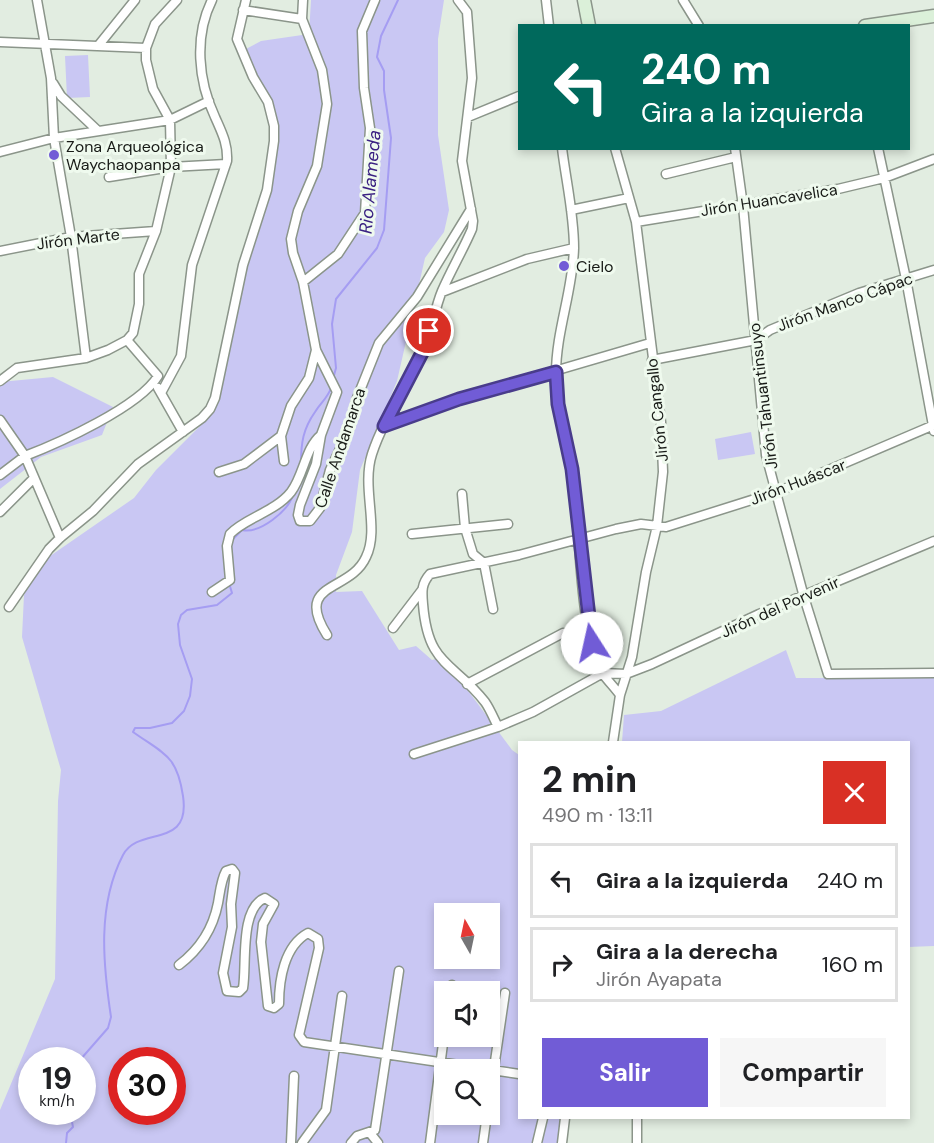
<!DOCTYPE html>
<html lang="es">
<meta charset="utf-8">
<style>
:root{--surface:#fff;--page:#f6f6f6;--text:#202124;--muted:#757577;--line:#e0e0e0;--accent:#715cd6}
body{margin:0;font-family:"DM Sans",sans-serif;background:var(--page);color:var(--text);height:100vh;display:flex;flex-direction:column;font-size:22px;white-space:nowrap}
*{box-sizing:border-box;margin:0}
p{font-size:20px;color:var(--muted)}
.icon{flex:none;width:33px;height:33px;fill:none;stroke:currentColor;stroke-width:2;stroke-linecap:round;stroke-linejoin:round}
.map{position:relative;flex:1;overflow:hidden}
.drawer{position:absolute;left:518px;top:741px;width:392px;height:378px;display:flex;flex-direction:column;background:var(--surface);border-radius:0px;box-shadow:0 3px 9px #0003}
.drawer>*{flex:none}
.hud{position:absolute;left:518px;top:24px;width:392px;height:126px;border-radius:0px;box-shadow:0 3px 9px #0003;background:#00695c;color:#fff;overflow:hidden}
.needle{width:39px;rotate:351deg}
.fabs{position:absolute;left:434px;top:903px;display:grid;gap:12px}
.fabs a{display:grid;place-items:center;width:66px;height:66px;border-radius:0px;background:var(--surface);box-shadow:0 3px 9px #0003;font-size:30px}
.speed{position:absolute;left:18px;top:1047px;display:flex;gap:12px;font-size:30px;font-weight:700;text-align:center}
.speed>*{display:grid;place-content:center;width:78px;height:78px;border-radius:50%;background:var(--surface);box-shadow:0 3px 9px #0003;line-height:1}
.speed small{font-size:15px;font-weight:400}
.speed .limit{border:9px solid #d22;background:#fff;color:#111}
.pin{position:absolute;display:grid;place-items:center;width:51px;height:51px;color:#fff;margin:-26px;border:3px solid #fff;border-radius:50%;box-shadow:0 2px 6px #0007}
.me{position:absolute;width:66px;margin:-33px;rotate:350deg;stroke-linejoin:round;filter:drop-shadow(0 0 4px #0008)}
.turn{display:flex;align-items:center;gap:21px;height:126px;padding:0 24px;font-size:27px}
.turn .icon{width:78px;height:78px;stroke-width:2.5}
.turn b{display:block;font-size:42px;line-height:51px}
.round{display:grid;place-items:center;flex:none;width:63px;height:63px;border-radius:0px;background:var(--page)}
.head{display:flex;align-items:center;justify-content:space-between;height:102px;padding:0 24px}
h1{font-size:36px;font-weight:700;line-height:45px}
.primary-button{display:flex;gap:12px;margin-top:auto;padding:12px 24px}
.primary-button a{flex:1;height:69px;border-radius:0px;background:var(--accent);color:#fff;font-size:24px;font-weight:700;line-height:69px;text-align:center}
.primary-button a+a{background:var(--page);color:var(--text)}
ul{padding:0;list-style:none}
li{display:flex;align-items:center;gap:18px;height:75px;margin:0 12px 9px;padding:0 12px;border:3px solid var(--line);border-radius:0px}
li div{flex:1}
li b{display:block;font-size:22px}
li em{font-style:normal}
.map>svg:first-child{display:block}
</style>
<div class="map">
<svg width="934" height="1143" viewBox="0 0 934 1143">
<rect width="100%" height="100%" fill="#e2ede1"/>
<path fill="#c9c7f3" fill-rule="evenodd" d="M311,0H444L438,39V135L449,210L444,232L425,258L397,381L360,470L352,532L336,575V592L362,591L399,650L416,646L432,660L443,657L512,750L519,755V1118H564L558,1143H0V1110L55,979L58,801L61,770L22,637L24,595L40,563L134,498L156,470L214,412L243,276L269,193L275,128L249,68L246,49L261,41L309,34ZM444,914H489V958H444ZM444,992H489V1036H444ZM32,1060H82V1112H32ZM122,1060H172V1112H122ZM444,1070H489V1114H444Z
M88,55L90,97L67,98L65,56Z
M53,377L113,407L102,435L41,457L0,489V382Z
M751,432L755,454L718,460L715,439Z
M786,650L796,678H934V946L908,947V742H622L624,715L661,711Z"/>
<g fill="none" stroke-linecap="round" stroke-linejoin="round">
<path stroke="#a59df2" stroke-width="2" d="M333,379L336,368L332,324L336,299L377,248L384,230L391,138L384,90V71L377,57L381,36L398,0
M301,463C301,443 303,429 315,412C321,402 327,399 331,388
M232,540L242,530C260,534 288,511 293,495
M80,1060L108,1028L111,1017C103,964 97,905 123,855C139,825 191,850 183,796C177,755 164,754 133,732L135,728H150L172,723L184,711L190,696L192,679L180,645L178,624L181,615L187,610L217,605L232,593L229,583
M66,1143L67,1133L73,1127L70,1112"/>
<defs>
<path id="street" d="M37,0L51,78L54,138L71,237L86,358
M303,0L302,19L322,70L327,104L317,166L298,211L291,239L293,253L303,282L316,350L337,392L321,435L316,464L300,505L298,515L300,521H310L320,508L330,470L348,432L357,398L379,343L417,297L471,209
M546,0L549,26
M683,0L699,26
M243,10L302,19
M0,42L146,48
M98,46L135,0
M53,83L61,96L97,130
M468,117L519,96
M562,148C566,181 574,214 574,248C573,290 556,331 556,374C556,406 566,436 572,468C581,522 577,629 603,674C608,681 615,688 620,695
M735,148L743,206L766,455L804,597L828,674L934,673
M878,148L906,279L934,431
M0,152L54,138L170,120L209,101
M666,174L736,157
M109,177L171,167L226,164
M571,210L629,198
M636,222L838,189L884,178L934,159
M0,251L71,237L156,231
M303,282L338,254L365,213L370,128L364,88L362,31L375,0
M442,292L527,259L574,248
M652,360L756,340L770,330L859,293L934,270
M0,381L17,368L86,358L108,350L127,340L133,333L139,304V274L156,231L171,167L170,120L153,89L146,60V48L155,24L177,0
M158,388L183,432
M161,393L181,356L192,265L227,161C228,144 222,133 215,117C198,81 194,36 212,0
M0,420L25,456C59,443 139,407 158,376L127,340
M384,426L459,399L650,343
M281,436L284,461
M219,472L244,464L281,436L291,406L309,378L316,350
M0,475L25,456L60,538
M462,494L465,528L473,554L484,563L493,609
M0,512L34,478
M412,534L508,524
M212,592L230,580L227,546L230,534C245,518 275,512 291,492C304,475 305,448 321,435
M9,607L49,549L60,538L93,511L138,464L202,418L210,409L215,398L243,265L267,190L274,141V126L268,102L253,77L237,39L246,0
M393,628L422,590
M327,635C293,581 350,593 366,557C380,529 361,488 372,454C384,417 408,386 423,351C432,332 434,310 442,291C451,270 463,250 472,229L473,221L462,161L472,78L467,12L458,0
M467,684L563,633
M498,727C494,719 490,709 485,702C453,661 428,667 423,604C422,592 421,584 430,574L519,555L616,529L641,524L666,527L777,492L934,425
M613,742L620,695L632,657L646,572L657,526L663,472L661,422L636,222L615,148
M414,754L498,727L533,712L603,673L626,674L652,664L759,614L934,541
M179,965C200,949 213,929 218,903C220,892 221,880 226,871L232,869L235,873L231,904L232,927L223,973L227,991L239,992L243,988C247,966 239,908 265,898L274,904L263,924L261,942L268,1006L274,1008L279,1004C279,980 284,946 308,933L318,939L319,948L299,1035L304,1042L519,1074
M451,992L452,985
M489,1102L505,993
M370,1133L378,1143
M291,1143L294,1076
M302,1143L326,1110L342,996
M351,1143L357,1136L375,1130L399,971
M430,1143L444,1036
M483,1143L487,1114
M537,1143L543,1118
M562,1143L565,1118
M637,1143V1118"/>
<path id="secondary" d="M584,0L589,26
M865,26L934,16"/>
</defs>
<use href="#street" stroke="#8b958a" stroke-width="11"/>
<use href="#secondary" stroke="#8b958a" stroke-width="15"/>
<use href="#street" stroke="#fff" stroke-width="8"/>
<use href="#secondary" stroke="#dbf0d9" stroke-width="12"/>
</g>
<g fill="none" stroke-linecap="round" stroke-linejoin="round">
<defs>
<path id="route" d="M429,331L423,351L384,426L459,399L556,372L558,404L572,469L592,643"/>
</defs>
<use href="#route" stroke="#493c8b" stroke-width="15"/>
<use href="#route" stroke="#715cd6" stroke-width="10"/>
</g>
<g fill="#715cd6" stroke="#effaee" stroke-width="2">
<circle cx="54" cy="155" r="6"/>
<circle cx="564" cy="266" r="6"/>
</g>
<g text-anchor="middle" dominant-baseline="central" stroke-width="6" stroke-linejoin="round" paint-order="stroke">
<g font-size="16" fill="#181b17" stroke="#effaee" text-anchor="start">
<text x="66" y="146">Zona Arqueológica<tspan x="66" dy="18">Waychaopanpa</tspan></text>
<text x="576" y="266">Cielo</text>
</g>
<g font-size="16" fill="#181b17" stroke="#effaee">
<text transform="translate(769 200) rotate(-9)">Jirón Huancavelica</text>
<text transform="translate(78 239) rotate(-7)">Jirón Marte</text>
<text transform="translate(845 302) rotate(-20)">Jirón Manco Cápac</text>
<text transform="translate(763 396) rotate(-97)">Jirón Tahuantinsuyo</text>
<text transform="translate(657 410) rotate(-96)">Jirón Cangallo</text>
<text transform="translate(340 448) rotate(-71)">Calle Andamarca</text>
<text transform="translate(798 482) rotate(-21)">Jirón Huáscar</text>
<text transform="translate(780 607) rotate(-24)">Jirón del Porvenir</text>
</g>
<g font-size="18" font-style="italic" fill="#3a2182" stroke="#effaee">
<text transform="translate(370 182) rotate(-85)">Rio Alameda</text>
</g>
</g>
</svg>
<div class="fabs">
<a><svg class="needle" viewBox="-14 -14 28 28"><path d="M0-13l5 13h-10z" fill="#e53935"/><path d="M0 13l5-13h-10z" fill="#757577"/></svg></a>
<a><svg class="icon" aria-label="sound" viewBox="0 0 24 24"><path d="M4 9h4l5-4v14l-5-4H4zM17 9q2 3 0 6"/></svg></a>
<a><svg class="icon" aria-label="search" viewBox="0 0 24 24"><circle cx="10" cy="10" r="6"/><path d="M15 15l6 6"/></svg></a>
</div>
<div class="speed"><div>19<small>km/h</small></div><div class="limit">30</div></div>
<div class="pin" style="left:429px;top:331px;background:#d93025"><svg class="icon" aria-label="arrive" viewBox="0 0 24 24"><path d="M6 21V4h12l-3 4 3 4H6"/></svg></div>
<svg class="me" style="left:592px;top:643px" viewBox="-20 -20 40 40"><circle r="19" fill="#fff"/><path d="M0-13L10 11 0 6-10 11z" fill="#715cd6"/></svg>
<div class="hud">
<div class="turn"><svg class="icon" aria-label="left" viewBox="0 0 24 24"><path d="M17 20v-9H6M10 6l-5 5 5 5"/></svg><div><b>240 m</b>Gira a la izquierda</div></div>
</div>
<section class="drawer">
<div class="head"><div><h1>2 min</h1><p>490 m · 13:11</p></div><a class="round" style="background:#d93025;color:#fff"><svg class="icon" aria-label="close" viewBox="0 0 24 24"><path d="M6 6l12 12M18 6L6 18"/></svg></a></div>
<ul>
<li><svg class="icon" aria-label="left" viewBox="0 0 24 24"><path d="M17 20v-9H6M10 6l-5 5 5 5"/></svg><div><b>Gira a la izquierda</b></div><em>240 m</em></li>
<li><svg class="icon" aria-label="right" viewBox="0 0 24 24"><path d="M7 20v-9h11M14 6l5 5-5 5"/></svg><div><b>Gira a la derecha</b><p>Jirón Ayapata</p></div><em>160 m</em></li>
</ul>
<div class="primary-button"><a>Salir</a><a>Compartir</a></div>
</section>
</div>
